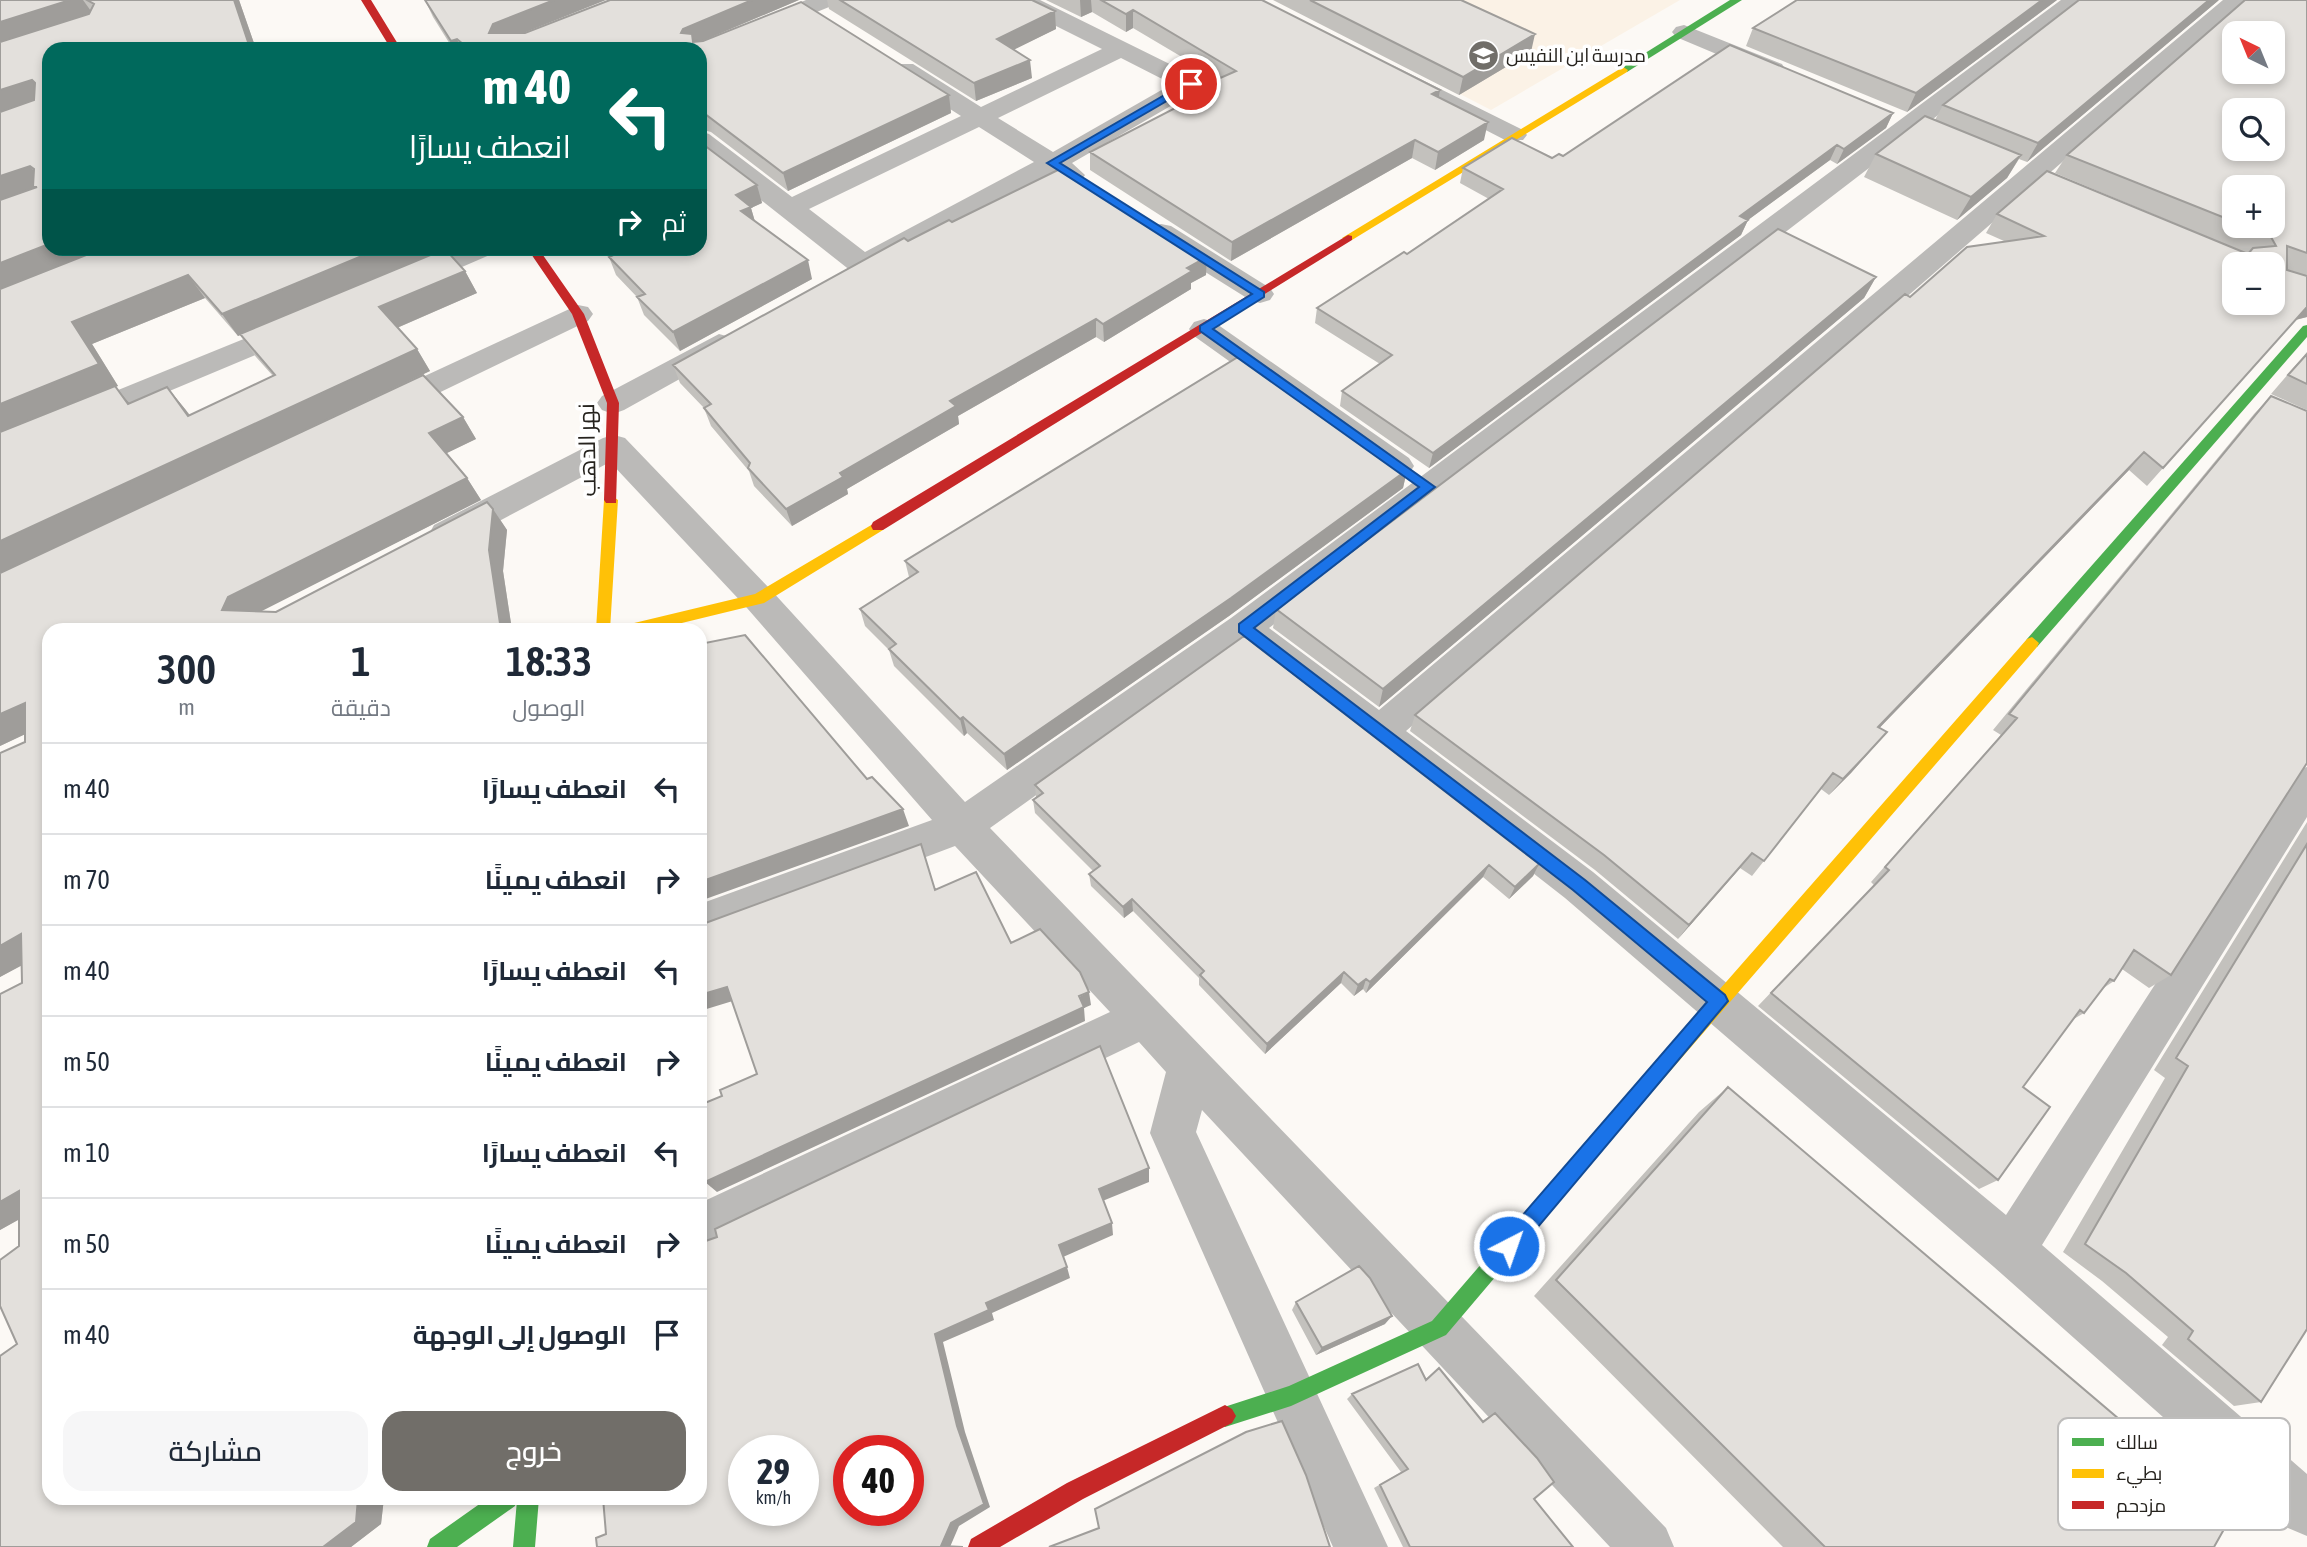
<!DOCTYPE html>
<html lang="ar">
<meta charset="utf-8">
<style>
:root{--surface:#fff;--page:#f6f6f7;--text:#1f2937;--muted:#747a83;--line:#e0e1e3;--accent:#716e69}
body{margin:0;font-family:"Asap Condensed",Cairo,sans-serif;background:var(--page);color:var(--text);direction:rtl;height:100vh;display:flex;flex-direction:column;font-size:26px;white-space:nowrap}
*{box-sizing:border-box;margin:0}
p{font-size:23px;color:var(--muted)}
.icon{flex:none;width:38px;height:38px;fill:none;stroke:currentColor;stroke-width:2;stroke-linecap:round;stroke-linejoin:round}
.map{position:relative;flex:1;overflow:hidden;direction:ltr}
.details{position:absolute;left:42px;top:623px;width:665px;height:882px;display:flex;flex-direction:column;background:var(--surface);border-radius:21px;box-shadow:0 4px 10px #0003;direction:rtl}
.details>*{flex:none}
.guide{position:absolute;left:42px;top:42px;width:665px;height:214px;border-radius:21px;box-shadow:0 4px 10px #0003;direction:rtl;background:#00695c;color:#fff;overflow:hidden}
.needle{width:46px;rotate:317deg}
.controls{position:absolute;left:2222px;top:21px;display:grid;gap:14px}
.controls a{display:grid;place-items:center;width:63px;height:63px;border-radius:14px;background:var(--surface);box-shadow:0 4px 10px #0003;font-size:35px}
.speed{position:absolute;left:728px;top:1435px;display:flex;gap:14px;font-size:35px;font-weight:700;text-align:center}
.speed>*{display:grid;place-content:center;width:91px;height:91px;border-radius:50%;background:var(--surface);box-shadow:0 4px 10px #0003;line-height:1}
.speed small{font-size:18px;font-weight:400}
.speed .limit{border:10px solid #d22;background:#fff;color:#111}
.pin{position:absolute;display:grid;place-items:center;width:60px;height:60px;color:#fff;margin:-30px;border:4px solid #fff;border-radius:50%;box-shadow:0 2px 7px #0007}
.me{position:absolute;width:77px;margin:-38px;rotate:41deg;stroke-linejoin:round;filter:drop-shadow(0 0 5px #0008)}
.turn{display:flex;align-items:center;gap:24px;height:147px;padding:0 21px;font-size:32px}
.turn .icon{width:91px;height:91px;stroke-width:2.5}
.turn b{display:block;font-size:49px;line-height:60px}
.then{display:flex;align-items:center;height:66px;padding:0 21px;background:#0003;gap:14px;font-size:26px}
.eta{display:flex;justify-content:space-evenly;align-items:center;height:119px;text-align:center}
.eta b{font-size:42px;font-weight:600;line-height:49px}
.action{display:flex;gap:14px;margin-top:auto;padding:14px 21px}
.action a{flex:1;height:80px;border-radius:21px;background:var(--accent);color:#fff;font-size:28px;font-weight:600;line-height:80px;text-align:center}
.action a+a{background:var(--page);color:var(--text)}
ul{padding:0;list-style:none}
li{display:flex;align-items:center;gap:21px;height:91px;padding:0 21px;border-top:2px solid var(--line)}
li div{flex:1}
li b{display:block;font-size:26px}
li em{font-style:normal}
.map>svg:first-child{display:block}
</style>
<div class="map">
<svg width="2307" height="1547" viewBox="0 0 2307 1547">
<rect width="100%" height="100%" fill="#fcf9f5"/>
<path fill="#fbf2e6" d="M1278,0H1680L1491,110Z"/>
<g fill="none" stroke-linecap="round" stroke-linejoin="round">
<path fill="#bbbab8" fill-rule="evenodd" d="M806,0H838L834,5L708,56L700,58V49H689Z
M1010,0H1040L1200,79L1203,84L1200,89L1072,163L1085,175L1081,181L1072,183L1052,174L861,274L851,271L700,152V131L709,134L792,197L961,116L895,74L892,69L895,64H913L981,107L1102,49L1014,5ZM1121,58L1172,84L1053,152L998,118ZM979,127L1034,162L865,252L809,209Z
M2061,0H2088L1269,628L1379,710L2223,0H2249L1406,731L1593,872L2006,1215L2293,771L2307,767V817L2042,1245L2307,1474V1536L2288,1528L1994,1267L1565,898L1243,647L990,828L1666,1528L1674,1547H1610L1202,1110L1196,1132L1388,1547H1333L1150,1133L1166,1072L1139,1042L700,1252V1203L1110,1012L955,846L700,942V904L932,820L747,608L610,462L458,543L446,546L434,543L429,534L434,525L603,438L614,435L625,438L771,590L965,802L1231,618Z
M1684,25L1782,64L1785,69L1782,74H1764L1676,37L1672,32L1676,27Z
M1392,65L1523,130L1527,135L1523,140H1505L1383,77L1380,72L1383,67Z
M1161,224L1171,226L1270,288L1274,294L1270,300L1260,303L1250,300L1151,238L1147,232L1151,226Z
M457,248H496L492,254L418,286L408,289L398,286L394,280L398,274Z
M578,305L588,307L593,314L588,321L395,414L384,418L373,414L368,407L373,400Z
M298,317L308,319L313,326L308,333L0,462V438Z
M1204,319L1214,322L1409,458L1414,466L1409,474L1398,477L1387,474L1194,336L1189,329L1194,322Z
M719,334L730,337L734,344L730,351L624,410L613,414L602,410L597,403L602,396Z"/>
<path fill="#4caf50" fill-rule="evenodd" d="M1730,0H1742L1627,72L1618,70Z
M2307,325V337L2037,647H2027L2025,643L2027,639L2303,326Z
M1647,1076L1653,1079L1656,1085L1653,1091L1446,1335L1291,1406L1225,1427L1218,1423L1214,1416L1218,1409L1289,1386L1432,1321L1641,1079Z
M488,1498H539L535,1547H513L517,1500L515,1506L457,1547H427L430,1539Z"/>
<path fill="#ffc107" fill-rule="evenodd" d="M1623,67L1628,70L1627,72L1352,240L1342,238Z
M611,495L618,500L610,630H596L604,500Z
M878,521L885,526L883,530L764,603L653,630H623L630,624L755,594Z
M2032,637L2039,643L2037,647L1653,1091L1647,1094L1641,1091L1638,1085L1641,1079L2027,639Z"/>
<path fill="#c62828" fill-rule="evenodd" d="M361,0H371L401,49H391Z
M1348,235L1352,236V240L883,530H873L871,526L873,522Z
M527,248H538L584,314L619,403L616,503H606L604,500L607,403L572,314Z
M1225,1405L1232,1409L1236,1416L1232,1423L1083,1499L1000,1547H968L971,1539L1067,1483Z"/>
</g>
<path fill="#c3c1bd" fill-rule="evenodd" d="M0,0H239L256,49H49V248H447L446,249L465,271L477,293L397,328L417,349L430,371L407,382L423,375L463,417L476,439L446,453L467,478L481,500L260,611L276,612L487,502L493,509L507,530L503,571L512,630H49V1498H384L381,1524L351,1547H0V1356L17,1344L0,1306V1260L19,1246V1219L0,1230V994L22,983L21,965L0,977V753L25,742V734L0,746ZM205,298L238,336L240,335L256,357L273,376L190,415L167,387L130,403L115,387L118,386L92,344Z
M425,0L522,33L799,0L702,41L949,95L951,113L788,191L711,132L700,129V49H453L433,17Z
M827,0H1032L1055,11L1056,29L1014,49L1032,78L976,101L829,9Z
M1046,0H1262L1440,90L1439,98L1484,140L1435,170L1412,158L1231,261L1090,170V152L1211,90V82L1219,79L1133,28L1126,32L1092,12L1081,17Z
M1273,0H1461L1531,52L1459,95Z
M2057,0L1907,112L1746,46L1753,28Z
M2219,0L2027,162L2019,159L2007,178L1957,220L1864,177L1876,154L1935,120L1943,105Z
M2307,0V317L2295,320L2147,486L2129,470L1879,728L1887,732L1851,773L1829,795L1821,789L1752,876L1740,868L1678,939L1595,870L1410,731L1415,715L1910,297L2004,241L1986,233L1997,214L2248,254L2055,173L2067,155ZM2235,187L2273,226H2235Z
M1893,113L1886,128L1837,164L1830,160L1748,220L1741,235L1429,468L1340,406L1342,391L1380,364L1315,323L1317,308L1407,254L1489,199L1460,183L1463,168L1552,158Z
M757,185L762,203L751,208L755,222L812,279L680,351L644,315L637,297L616,275L609,257L613,255L609,248H700Z
M952,222L1207,257L1206,275L1191,283V289L1104,342L1096,337L958,416L959,424L847,489L848,494L792,526L754,486L749,471L711,426L704,408L680,383L673,365L908,241Z
M1876,277L1864,298L1379,707L1273,628L1276,609Z
M2307,352V410L2271,394Z
M2271,396L2307,411V765L2305,766L2171,975L2149,988L2122,969L2114,981L2102,989L2084,1013L2072,1020L2023,1087L1998,1180L1979,1189L1758,1006L1874,885L1871,882L2001,735L1993,730L2254,414Z
M1407,470L1403,488L1229,616L1007,770L967,733L964,736L894,666L889,650L865,626L860,609L909,577L905,561Z
M1035,785L1539,864L1533,876L1509,899L1483,877L1366,993L1363,989L1354,996L1341,983L1265,1054L1199,985V978L1133,911L1124,918L1091,886L1089,874L1093,871L1035,813L1033,800L1036,797Z
M2307,822V1330L2261,1402L2234,1406L2162,1345L2168,1337L2102,1281L2063,1252L2165,1078L2154,1070Z
M1728,1087L2214,1547H1783L1534,1296L1699,1112Z
M1296,1302L1385,1324L1316,1355L1292,1310Z
M1439,1368L1482,1421L1495,1413L1534,1499L1573,1547H1403L1374,1488L1401,1472L1347,1399L1352,1394L1426,1379Z"/>
<path fill="#9f9d9a" d="M70,0H83L96,18L0,49V22Z
M234,0H239L256,49H230Z
M554,0H606L501,42L489,33L493,24Z
M752,0H799L695,44L681,33L683,29Z
M1080,0H1091L1092,12L1081,17Z
M2042,0H2057L1907,112L1916,93Z
M2209,0H2219L2027,162L2038,143Z
M1133,10V28L1126,32V14Z
M1055,11L1056,29L999,57L997,39Z
M1535,34L1531,52L1459,95L1463,77Z
M457,39L461,49H454L451,41Z
M1030,60L1032,78L976,101L974,83Z
M32,80L48,102L0,118V90Z
M1440,90L1437,108L1432,94Z
M949,95L951,113L788,191L783,173Z
M1893,113L1886,128L1837,164L1844,149Z
M1488,122L1484,140L1435,170L1438,152Z
M1415,140L1412,158L1231,261L1232,242Z
M1837,145L1830,160L1748,220L1741,235L1429,468L1433,453L1740,216Z
M2021,155L2007,178L1957,220L1971,197Z
M30,166L48,189L0,205V176Z
M757,185L762,203L751,208L756,225L747,229L736,195Z
M49,244V248H113L0,293V263Z
M381,248H447L238,336L222,314Z
M1207,257L1206,275L1191,283V289L1104,342L1103,324L1187,268Z
M808,260L812,279L680,351L673,332Z
M465,271L477,293L392,330L379,307Z
M188,275L205,298L92,344L118,386L115,387L134,408L0,435V404L72,322Z
M1876,277L1864,298L1379,707L1383,689Z
M2307,307V317L2295,320Z
M1096,319V337L958,416L959,424L847,489L848,494L792,526L786,509L950,401Z
M417,349L430,371L0,573V541Z
M167,387L185,409L206,438L188,416Z
M463,417L476,439L443,455L429,433Z
M2144,452L2129,470L1865,743L1878,727Z
M1407,470L1403,488L1229,616L1007,770L1004,754Z
M467,478L481,500L248,618L222,610L228,597Z
M493,509L507,530L503,571L512,630H501L489,550Z
M25,703L49,723L0,746V714Z
M963,717L967,733L964,736L960,719Z
M1887,732L1851,773L1829,795L1843,779Z
M903,809L909,826L700,901V882Z
M1752,853L1740,868L1678,939L1689,925Z
M1539,864L1533,876L1509,899L1515,887Z
M1489,865L1483,877L1366,993L1370,982Z
M1132,899L1133,911L1124,918L1123,907Z
M21,934L49,951L0,977V946Z
M1344,972L1341,983L1265,1054L1267,1044Z
M1366,979L1363,989L1354,996L1358,985Z
M727,987L736,1000L700,1011V995Z
M1089,992L1091,1005L1084,1008L1085,1021L717,1192L705,1182Z
M1149,1168V1182L1100,1202L1099,1189Z
M19,1191L49,1203L0,1230V1202Z
M1112,1223L1113,1235L1063,1257L1059,1245Z
M1067,1267L1070,1278L992,1313L994,1320L943,1342L965,1432L990,1507L959,1526L950,1547L941,1546L957,1426L935,1334L986,1303Z
M1392,1316L1385,1324L1316,1355L1322,1348Z
M358,1498H384L381,1524L351,1547H323Z"/>
<path fill="#e3e0dc" stroke="#9f9d9a" stroke-width="2" fill-rule="evenodd" d="M0,0H70L0,22Z
M87,0H234L249,45L230,49H49V244L0,263V200L37,187H33L34,169L30,166L0,176V112L34,100L35,83L32,80L0,90V42L89,14L94,4Z
M425,0H554L493,24L489,33H525L610,0H752L683,29L681,33L692,34L693,42L703,41L801,2L949,95L783,173L705,114L700,113V49H469L457,39L451,41Z
M840,0H1032L1055,11L997,39L1030,60L974,83Z
M1101,0H1262L1440,90L1432,94L1488,122L1438,152L1415,140L1232,242L1090,152L1218,86L1211,82L1236,71L1133,10L1126,14Z
M1310,0H1461L1535,34L1463,77Z
M1797,0H2042L1916,93L1753,28Z
M2079,0H2209L2038,143L1943,105Z
M2245,0H2307V253L2287,246V270L2307,276V307L2163,468L2144,452L1878,727L1887,732L1864,757L1843,779L1833,773L1764,861L1752,853L1689,925L1604,855L1415,715L1905,294L1910,297L1967,247L2044,236L1997,214L2047,171L2248,254L2253,248L2276,246L2271,237L2243,226H2273V187H2235V222L2067,155ZM2235,33H2273V72H2235ZM2235,110H2273V149H2235ZM2235,264H2273V303H2235Z
M1730,45L1893,113L1844,149L1837,145L1740,216L1748,220L1433,453L1342,391L1392,355L1317,308L1404,252L1407,254L1503,189L1463,168L1512,138L1552,158L1559,154L1563,156Z
M1925,116L2021,155L1971,197L1876,154Z
M700,142L757,185L736,195L751,207L741,211L808,260L673,332L637,297L645,294L609,257L620,252L617,248H700Z
M1064,167L1207,257L1187,268L1192,271L1103,324L1096,319L950,401L956,406L840,473L843,477L786,509L748,468L750,463L704,408L711,404L673,365L904,238L908,241L949,220L952,222Z
M1778,229L1876,277L1383,689L1276,609Z
M104,248H381L222,314L188,275L72,322L99,364L0,404V289Z
M445,249L465,271L379,307L417,349L0,541V432L115,386L128,404L167,387L188,416L275,375L240,334Z
M2307,354V384L2288,375Z
M1238,357L1407,470L1231,598L1004,754L963,717L960,719L889,649L896,644L860,609L918,572L905,561Z
M423,375L463,417L429,433L467,478L228,597L222,610L276,612L487,502L493,509L489,550L501,630H49V1498H358L356,1522L323,1547H0V1356L17,1344L0,1306V1260L19,1246V1191L0,1202V994L22,983L21,934L0,946V753L25,742V703L0,714V573Z
M2271,396L2307,411V763L2171,975L2134,950L2114,981L2110,979L2084,1013L2080,1010L2023,1087L2050,1107L1998,1180L1771,993L1889,870L1885,867L2017,718L2009,714Z
M745,635L867,779L872,777L903,809L700,882V644Z
M1244,636L1539,864L1515,887L1489,865L1370,982L1366,979L1358,985L1344,972L1267,1044L1200,975L1204,971L1132,899L1123,907L1089,874L1100,866L1033,800L1043,793L1035,785Z
M921,844L935,890L976,872L1011,943L1040,929L1080,972L1089,992L1079,996L1084,1007L705,1182L700,1162V1105L722,1096L720,1090L757,1074L727,987L700,995V925Z
M2307,844V1329L2261,1402L2188,1339L2193,1331L2126,1273L2085,1244L2188,1066L2176,1058Z
M1100,1046L1149,1168L1099,1189L1112,1223L1059,1245L1067,1267L986,1303L989,1310L935,1334L957,1426L984,1504L951,1523L941,1546L963,1547H597L596,1538L606,1534L603,1498H700V1243L717,1237L715,1229ZM744,1451H803V1510H744ZM849,1451H908V1510H849Z
M1728,1087L2232,1515L2214,1547H1825L1556,1280Z
M1359,1266L1370,1278L1392,1316L1322,1348L1296,1302Z
M1418,1364L1426,1380L1439,1368L1483,1422L1495,1413L1537,1458L1554,1482L1534,1499L1573,1547H1410L1380,1485L1408,1469L1352,1394Z
M1282,1421L1306,1475L1330,1547H1049L1099,1528L1095,1509L1246,1432Z"/>
<path fill="#1a73e8" stroke="#114b97" stroke-width="2" d="M1187,82L1196,84L1060,163L1264,292V297L1213,329L1435,487L1254,628L1585,880L1725,995L1728,1001L1516,1253L1509,1256L1502,1253L1499,1246L1502,1239L1707,1002L1573,890L1239,632V624L1419,487L1200,331V326L1252,294L1047,163Z"/>
<defs>
<symbol id="school-disc" viewBox="-11 -11 22 22"><circle r="9.5" fill="#716e69" stroke="#fff"/><path d="M0-5L7-2L0 1L-7-2ZM-4 1L0 2.5L4 1V4Q0 6-4 4Z" fill="#fff"/></symbol>
</defs>
<g fill-rule="evenodd">
<use href="#school-disc" x="1466" y="38" width="35" height="35"/>
</g>
<g text-anchor="middle" dominant-baseline="central" stroke-width="7" stroke-linejoin="round" paint-order="stroke">
<g font-size="19" fill="#26231e" stroke="#fff" text-anchor="start">
<text x="1506" y="55">مدرسة ابن النفيس</text>
</g>
<g font-size="23" fill="#26231e" stroke="#fff">
<text transform="translate(587 450) rotate(-91)">نهر الدهب</text>
</g>
</g>
<rect x="2058" y="1418" width="232" height="112" rx="10" fill="#fff" stroke="#bebdbc" stroke-width="2"/>
<rect x="2072" y="1438" width="32" height="8" fill="#4caf50"/>
<rect x="2072" y="1469" width="32" height="9" fill="#ffc107"/>
<rect x="2072" y="1501" width="32" height="8" fill="#c62828"/>
<g font-size="19" fill="#26231e">
<text x="2116" y="1449">سالك</text>
<text x="2116" y="1480">بطيء</text>
<text x="2116" y="1512">مزدحم</text>
</g>
</svg>
<div class="controls">
<a><svg class="needle" viewBox="-14 -14 28 28"><path d="M0-13l5 13h-10z" fill="#e53935"/><path d="M0 13l5-13h-10z" fill="#747a83"/></svg></a>
<a><svg class="icon" aria-label="search" viewBox="0 0 24 24"><circle cx="10" cy="10" r="6"/><path d="M15 15l6 6"/></svg></a>
<a>+</a>
<a>−</a>
</div>
<div class="speed"><div>29<small>km/h</small></div><div class="limit">40</div></div>
<div class="pin" style="left:1191px;top:84px;background:#d93025"><svg class="icon" aria-label="arrive" viewBox="0 0 24 24"><path d="M6 21V4h12l-3 4 3 4H6"/></svg></div>
<svg class="me" style="left:1509px;top:1246px" viewBox="-20 -20 40 40"><circle r="17" fill="#1a73e8" stroke="#fff" stroke-width="3"/><path d="M0-11L8 9 0 5-8 9z" fill="#fff"/></svg>
<div class="guide">
<div class="turn"><svg class="icon" aria-label="left" viewBox="0 0 24 24"><path d="M17 20v-9H6M10 6l-5 5 5 5"/></svg><div><b>40 m</b>انعطف يسارًا</div></div>
<div class="then">ثم<svg class="icon" aria-label="right" viewBox="0 0 24 24"><path d="M7 20v-9h11M14 6l5 5-5 5"/></svg></div>
</div>
<section class="details">
<div class="eta">
<div><b>18:33</b><p>الوصول</p></div>
<div><b>1</b><p>دقيقة</p></div>
<div><b>300</b><p>m</p></div>
</div>
<ul>
<li><svg class="icon" aria-label="left" viewBox="0 0 24 24"><path d="M17 20v-9H6M10 6l-5 5 5 5"/></svg><div><b>انعطف يسارًا</b></div><em>40 m</em></li>
<li><svg class="icon" aria-label="right" viewBox="0 0 24 24"><path d="M7 20v-9h11M14 6l5 5-5 5"/></svg><div><b>انعطف يمينًا</b></div><em>70 m</em></li>
<li><svg class="icon" aria-label="left" viewBox="0 0 24 24"><path d="M17 20v-9H6M10 6l-5 5 5 5"/></svg><div><b>انعطف يسارًا</b></div><em>40 m</em></li>
<li><svg class="icon" aria-label="right" viewBox="0 0 24 24"><path d="M7 20v-9h11M14 6l5 5-5 5"/></svg><div><b>انعطف يمينًا</b></div><em>50 m</em></li>
<li><svg class="icon" aria-label="left" viewBox="0 0 24 24"><path d="M17 20v-9H6M10 6l-5 5 5 5"/></svg><div><b>انعطف يسارًا</b></div><em>10 m</em></li>
<li><svg class="icon" aria-label="right" viewBox="0 0 24 24"><path d="M7 20v-9h11M14 6l5 5-5 5"/></svg><div><b>انعطف يمينًا</b></div><em>50 m</em></li>
<li><svg class="icon" aria-label="arrive" viewBox="0 0 24 24"><path d="M6 21V4h12l-3 4 3 4H6"/></svg><div><b>الوصول إلى الوجهة</b></div><em>40 m</em></li>
</ul>
<div class="action"><a>خروج</a><a>مشاركة</a></div>
</section>
</div>
